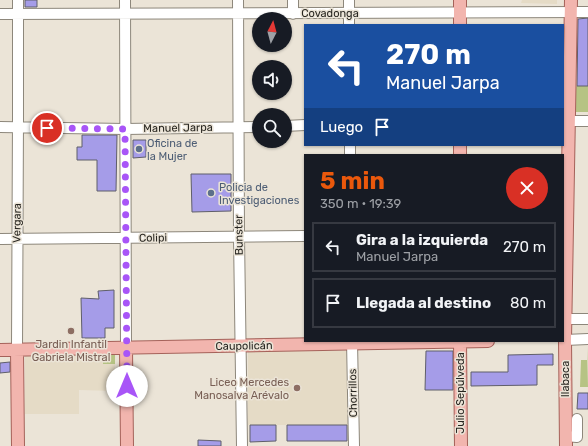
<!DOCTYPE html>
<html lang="es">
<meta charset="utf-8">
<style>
:root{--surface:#171b24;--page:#20242c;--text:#f1f3f6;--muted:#9ea1a6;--line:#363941;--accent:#ea580c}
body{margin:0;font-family:Rubik,sans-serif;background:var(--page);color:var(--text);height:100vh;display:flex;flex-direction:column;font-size:15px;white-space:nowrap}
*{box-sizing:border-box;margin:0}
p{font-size:13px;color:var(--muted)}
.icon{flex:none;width:22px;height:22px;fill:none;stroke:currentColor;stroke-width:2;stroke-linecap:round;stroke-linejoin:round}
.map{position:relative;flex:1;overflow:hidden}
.sheet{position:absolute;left:304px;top:154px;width:260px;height:188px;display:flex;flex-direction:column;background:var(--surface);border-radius:0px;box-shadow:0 1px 3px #0004}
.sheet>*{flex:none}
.guide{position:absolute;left:304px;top:24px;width:260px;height:122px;border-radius:0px;box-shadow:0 1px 3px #0004;background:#1a4fa0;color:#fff;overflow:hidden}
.needle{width:26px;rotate:6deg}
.tools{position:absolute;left:252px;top:12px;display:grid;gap:8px}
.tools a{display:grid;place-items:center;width:40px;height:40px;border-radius:50%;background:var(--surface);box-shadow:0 1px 3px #0004;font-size:20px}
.pin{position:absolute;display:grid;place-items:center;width:34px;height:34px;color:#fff;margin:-17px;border:2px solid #fff;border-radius:50%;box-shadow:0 1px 4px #0007}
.me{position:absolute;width:44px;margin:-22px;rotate:0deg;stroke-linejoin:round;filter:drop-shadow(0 0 3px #0008)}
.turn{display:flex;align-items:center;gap:14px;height:84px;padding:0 16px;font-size:18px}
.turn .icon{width:52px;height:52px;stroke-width:2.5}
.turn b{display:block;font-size:28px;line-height:34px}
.then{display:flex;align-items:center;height:38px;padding:0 16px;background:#0003;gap:8px;font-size:15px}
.round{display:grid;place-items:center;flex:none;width:42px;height:42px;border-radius:21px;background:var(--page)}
.headline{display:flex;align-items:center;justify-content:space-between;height:68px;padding:0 16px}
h1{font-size:24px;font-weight:700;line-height:30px;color:var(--accent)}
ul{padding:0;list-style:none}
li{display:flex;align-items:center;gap:12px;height:50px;margin:0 8px 6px;padding:0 8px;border:2px solid var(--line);border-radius:0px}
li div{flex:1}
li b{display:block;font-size:15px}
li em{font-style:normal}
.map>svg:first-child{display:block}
</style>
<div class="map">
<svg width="588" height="446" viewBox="0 0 588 446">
<rect width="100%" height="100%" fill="#ebe4d7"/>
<path fill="#e5dbc6" d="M522,0H557V4L521,3Z
M248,351H346L348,425H248Z
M25,354H103V364H115L114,391L79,390V414H25Z"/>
<path fill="#b6c384" d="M574,86H588V112H574Z
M587,347L588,387H580L581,360H587Z
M103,354L115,355V364H103Z"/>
<path fill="#a59ce8" stroke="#5f5e6a" d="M25,0H37V7H25Z
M588,18V86H577L578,19Z
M82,135H117L116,191H97V160H77V147H82Z
M133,140H146V157L133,158Z
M191,174H231V211L192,212Z
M114,290V328H105V338H82L81,298L99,299L98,291Z
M426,351H453V390H425Z
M553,354V365H537V385L471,386V372H508V355Z
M10,362V372L0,373V363Z
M578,393H588V409H577Z
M250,425H276V441L250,442Z
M287,425H347V441H287Z
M198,440L221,441V446H198Z"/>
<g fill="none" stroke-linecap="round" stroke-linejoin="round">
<defs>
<path id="minor" d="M125,0L126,348
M238,0L239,236L242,446
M349,0V25
M0,14L588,12
M293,14V0
M563,121H588
M285,126L305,125
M0,127L125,129L259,127
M350,145V155
M0,239L305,236
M565,319H588
M565,340L588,339
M352,341L354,446
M17,350L18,118V0
M565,436L577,437V419"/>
<path id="major" d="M460,25V0
M460,155V145
M460,341L461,446
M126,348L127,446
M0,350L488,341
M17,350L18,446
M566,446L565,340L571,0"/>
</defs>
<use href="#minor" stroke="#8d877b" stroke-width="12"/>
<use href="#major" stroke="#a5625a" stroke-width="14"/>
<use href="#minor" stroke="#fff" stroke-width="10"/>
<use href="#major" stroke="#f2b5ae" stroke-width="12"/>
</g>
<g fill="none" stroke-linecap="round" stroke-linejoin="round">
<path stroke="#a855f7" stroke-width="7" stroke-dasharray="0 12.6" d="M47,128L125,129L127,386"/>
</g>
<g fill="#5c6f8a" stroke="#ebe4d7" stroke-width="1.5">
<circle cx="139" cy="149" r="4"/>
<circle cx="211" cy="193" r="4"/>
</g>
<g fill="#8d6e63" stroke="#ebe4d7" stroke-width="1.5">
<circle cx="71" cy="331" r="4"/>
<circle cx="297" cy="388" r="4"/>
</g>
<g text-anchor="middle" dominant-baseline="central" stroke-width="3" stroke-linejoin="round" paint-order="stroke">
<g font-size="11" fill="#282621" stroke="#ebe4d7">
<text x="330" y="13">Covadonga</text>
<text transform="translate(178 128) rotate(-1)">Manuel Jarpa</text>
<text transform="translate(17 223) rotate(-89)">Vergara</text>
<text transform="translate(239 235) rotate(-91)">Bunster</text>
<text transform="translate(153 238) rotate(-1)">Colipi</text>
<text transform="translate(244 346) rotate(-1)">Caupolicán</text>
<text transform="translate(565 379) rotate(-90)">Ilabaca</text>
<text transform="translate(353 393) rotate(-91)">Chorrillos</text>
<text transform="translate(460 393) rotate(-90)">Julio Sepúlveda</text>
</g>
<g font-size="11" fill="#4e5e75" stroke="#ebe4d7" text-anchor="start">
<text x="147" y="143">Oficina de<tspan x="147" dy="13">la Mujer</tspan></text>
<text x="219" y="187">Policia de<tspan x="219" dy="13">Investigaciones</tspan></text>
</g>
<g font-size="11" fill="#785e54" stroke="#ebe4d7">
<text x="71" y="344">Jardin Infantil<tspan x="71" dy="13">Gabriela Mistral</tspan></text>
<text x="289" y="382" text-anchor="end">Liceo Mercedes<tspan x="289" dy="13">Manosalva Arévalo</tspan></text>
</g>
</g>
</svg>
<div class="tools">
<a><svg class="needle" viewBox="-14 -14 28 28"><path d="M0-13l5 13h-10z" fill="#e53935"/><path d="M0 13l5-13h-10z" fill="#9ea1a6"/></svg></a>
<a><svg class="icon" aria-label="sound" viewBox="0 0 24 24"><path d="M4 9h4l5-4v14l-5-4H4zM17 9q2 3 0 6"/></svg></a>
<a><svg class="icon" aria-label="search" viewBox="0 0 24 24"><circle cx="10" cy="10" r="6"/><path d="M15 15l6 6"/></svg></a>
</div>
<div class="pin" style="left:47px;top:128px;background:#d93025"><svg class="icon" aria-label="arrive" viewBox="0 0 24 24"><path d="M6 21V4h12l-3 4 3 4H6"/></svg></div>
<svg class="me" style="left:127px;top:386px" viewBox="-20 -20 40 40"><circle r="19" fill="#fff"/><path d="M0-13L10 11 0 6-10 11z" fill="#a855f7"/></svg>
<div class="guide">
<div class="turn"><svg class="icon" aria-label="left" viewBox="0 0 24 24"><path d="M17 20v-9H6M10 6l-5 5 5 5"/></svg><div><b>270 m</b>Manuel Jarpa</div></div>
<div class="then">Luego<svg class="icon" aria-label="arrive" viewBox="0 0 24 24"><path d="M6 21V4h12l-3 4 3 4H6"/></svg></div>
</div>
<section class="sheet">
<div class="headline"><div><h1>5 min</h1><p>350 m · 19:39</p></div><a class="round" style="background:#d93025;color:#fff"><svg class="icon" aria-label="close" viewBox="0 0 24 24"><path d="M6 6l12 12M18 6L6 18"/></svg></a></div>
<ul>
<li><svg class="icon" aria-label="left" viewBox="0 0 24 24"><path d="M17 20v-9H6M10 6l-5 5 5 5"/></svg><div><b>Gira a la izquierda</b><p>Manuel Jarpa</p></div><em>270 m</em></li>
<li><svg class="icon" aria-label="arrive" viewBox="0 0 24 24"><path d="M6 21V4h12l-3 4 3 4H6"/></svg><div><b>Llegada al destino</b></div><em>80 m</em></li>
</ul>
</section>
</div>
